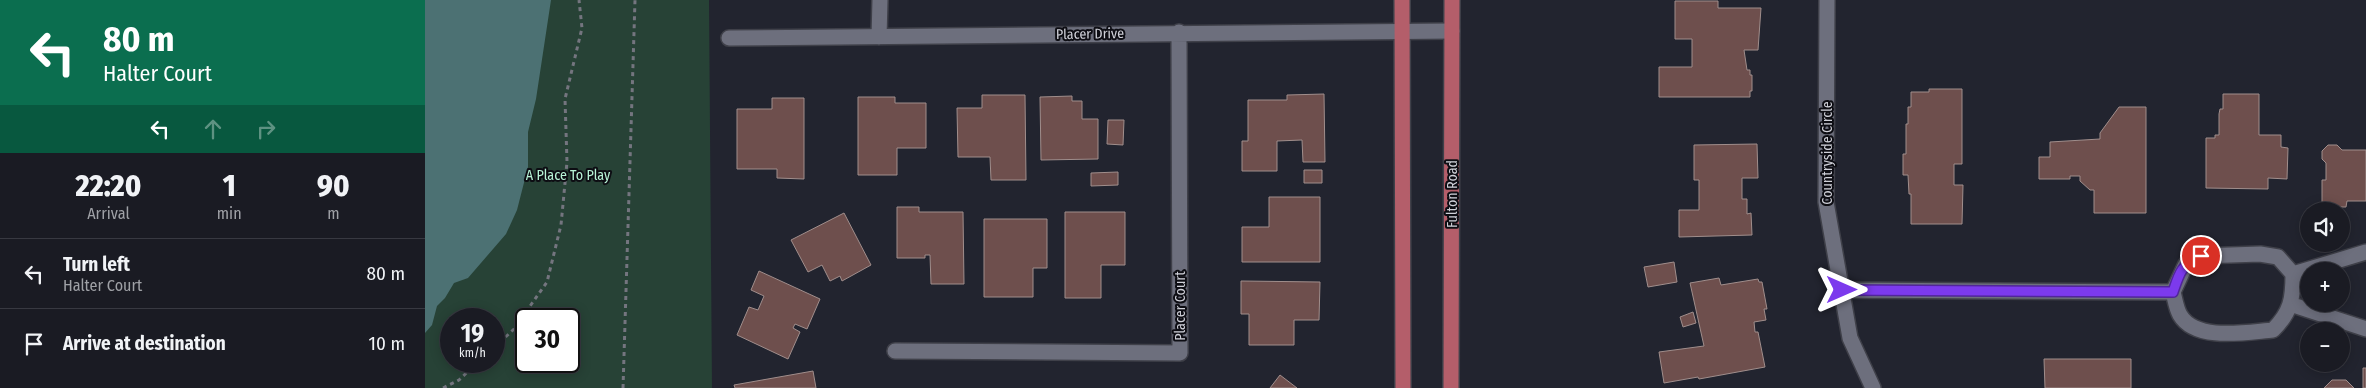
<!DOCTYPE html>
<meta charset="utf-8">
<style>
:root{--surface:#1a1b23;--page:#272830;--text:#f1f3f6;--muted:#9fa1a6;--line:#383941}
body{margin:0;font-family:"Fira Sans Condensed",sans-serif;background:var(--page);color:var(--text);height:100vh;display:flex;flex-direction:column;font-size:19px;white-space:nowrap}
*{box-sizing:border-box;margin:0}
p{font-size:16px;color:var(--muted)}
.icon{flex:none;width:28px;height:28px;fill:none;stroke:currentColor;stroke-width:2;stroke-linecap:round;stroke-linejoin:round}
.map{position:relative;flex:1;overflow:hidden}
.drawer{display:flex;flex-direction:column;background:var(--surface);width:425px}
.drawer>*{flex:none}
.banner{background:#0b6e4f;color:#fff;overflow:hidden}
.fabs{position:absolute;left:1875px;top:202px;display:grid;gap:10px}
.fabs a{display:grid;place-items:center;width:50px;height:50px;border-radius:50%;background:var(--surface);box-shadow:0 2px 12px #0003,0 0 0 1px var(--line);font-size:25px}
.speed{position:absolute;left:15px;top:308px;display:flex;gap:10px;font-size:25px;font-weight:700;text-align:center}
.speed>*{display:grid;place-content:center;width:65px;height:65px;border-radius:50%;background:var(--surface);box-shadow:0 2px 12px #0003,0 0 0 1px var(--line);line-height:1}
.speed small{font-size:12px;font-weight:400}
.speed .limit{border:2px solid #111;border-radius:8px;background:#fff;color:#111}
.pin{position:absolute;display:grid;place-items:center;width:42px;height:42px;color:#fff;margin:-21px;border:2px solid #fff;border-radius:50%;box-shadow:0 1px 5px #0007}
.me{position:absolute;width:55px;margin:-28px;rotate:90deg;stroke-linejoin:round;filter:drop-shadow(0 0 4px #0008)}
.turn{display:flex;align-items:center;gap:18px;height:105px;padding:0 20px;font-size:22px}
.turn .icon{width:65px;height:65px;stroke-width:2.5}
.turn b{display:block;font-size:35px;line-height:42px}
.lanes{display:flex;align-items:center;height:48px;padding:0 20px;background:#0003;justify-content:center;gap:25px;direction:ltr}
.lanes .off{opacity:.35}
.eta{display:flex;justify-content:space-evenly;align-items:center;height:85px;text-align:center}
.eta b{font-size:30px;font-weight:800;line-height:35px}
ul{padding:0;list-style:none}
li{display:flex;align-items:center;gap:15px;height:70px;padding:0 20px;border-top:1px solid var(--line)}
li div{flex:1}
li b{display:block;font-size:19px}
li em{font-style:normal}
main{display:flex;flex:1;min-height:0}
.map>svg:first-child{display:block}
</style>
<main>
<section class="drawer">
<div class="banner">
<div class="turn"><svg class="icon" aria-label="left" viewBox="0 0 24 24"><path d="M17 20v-9H6M10 6l-5 5 5 5"/></svg><div><b>80 m</b>Halter Court</div></div>
<div class="lanes"><svg class="icon" aria-label="left" viewBox="0 0 24 24"><path d="M17 20v-9H6M10 6l-5 5 5 5"/></svg><svg class="icon off" aria-label="ahead" viewBox="0 0 24 24"><path d="M12 20V5M6 11l6-6 6 6"/></svg><svg class="icon off" aria-label="right" viewBox="0 0 24 24"><path d="M7 20v-9h11M14 6l5 5-5 5"/></svg></div>
</div>
<div class="eta">
<div><b>22:20</b><p>Arrival</p></div>
<div><b>1</b><p>min</p></div>
<div><b>90</b><p>m</p></div>
</div>
<ul>
<li><svg class="icon" aria-label="left" viewBox="0 0 24 24"><path d="M17 20v-9H6M10 6l-5 5 5 5"/></svg><div><b>Turn left</b><p>Halter Court</p></div><em>80 m</em></li>
<li><svg class="icon" aria-label="arrive" viewBox="0 0 24 24"><path d="M6 21V4h12l-3 4 3 4H6"/></svg><div><b>Arrive at destination</b></div><em>10 m</em></li>
</ul>
</section>
<div class="map">
<svg width="1941" height="388" viewBox="0 0 1941 388">
<rect width="100%" height="100%" fill="#22242f"/>
<path fill="#274236" fill-rule="evenodd" d="M0,0H284L287,388H0ZM26,319H69V361H26ZM101,319H144V361H101Z"/>
<path fill="#4c7173" d="M0,0H126L111,99L103,132V167L92,210L81,234L43,278L29,283L20,298L12,306L7,325L0,333Z"/>
<path fill="#6e4f4d" stroke="#a08e8c" d="M1250,1H1293V8H1336L1333,50H1319L1322,70H1325V75H1327V91H1325V97H1234V67H1267V39H1250Z
M1504,89H1537V164H1529V185H1538L1537,224H1486V194H1484L1483,175H1478V154H1481V124H1483V107H1486V92H1504Z
M899,94L900,162H878L877,140L852,141V171H817V141H823V100H862V95Z
M1798,94H1834V135H1856V147L1863,148L1862,179L1843,178V189L1781,188V138H1790V135H1794V114L1795,109H1798Z
M557,95H600L601,180H566L565,157H533L532,108H557Z
M647,96V101H657V119H673V159L616,160L615,97Z
M433,97H470V103H501V148H472V175H433Z
M347,98H379V179L352,178V169H312V109H347Z
M1694,107H1721V213H1669V190H1665L1655,181V176H1645V179H1614V157H1625V142L1675,139V133Z
M683,120H699L698,145L682,144Z
M1332,144L1333,178H1317V199H1322V214L1326,213L1327,235L1254,237V210H1274V180H1269V145Z
M1903,145H1912L1917,150H1941V201H1922L1921,207H1897V180H1901V163L1897,159V151Z
M879,170H897V183H879Z
M693,172V185L666,186V173Z
M844,197H895V262H817V227H844Z
M472,207H494V212H538L539,284H506L505,255H500V258H472Z
M640,212H700V265H676V298H640Z
M419,213L446,265L417,281L415,276L405,281L397,265L383,272L366,240Z
M559,219H622V268H608V297H559Z
M1249,262L1252,282L1223,287L1219,267Z
M334,271L395,299L382,329L370,324L368,328L375,332L363,359L312,335L324,307L333,310L339,296L326,290Z
M1294,278L1296,285L1333,279L1334,282H1337L1342,309H1339L1341,320L1329,322L1330,332H1333L1340,367L1274,379L1273,377L1239,383L1234,352L1279,346L1265,283Z
M816,281L895,282L894,320H869V345H824V314H816Z
M1268,312L1271,323L1258,327L1255,317Z
M1619,359H1706V388H1620Z
M1938,368H1941V388H1938Z
M388,371L391,388H310L309,385Z
M855,375L872,388H845Z
M1907,380H1921L1929,388H1899Z"/>
<g fill="none" stroke-linecap="round" stroke-linejoin="round">
<defs>
<path id="minor" d="M1402,0L1401,202L1425,338L1448,388
M454,37L455,0
M304,38L1027,31
M1868,274L1941,252
M1417,290L1748,292C1750,299 1751,308 1755,315C1771,342 1822,332 1848,330C1866,312 1868,299 1868,274L1853,257L1835,254L1776,256L1761,264L1748,292
M1865,304L1941,329
M470,351L755,353L754,32"/>
<path id="major" d="M977,0L978,388
M1026,388L1027,0"/>
</defs>
<use href="#minor" stroke="#3f4049" stroke-width="18"/>
<use href="#major" stroke="#3f4049" stroke-width="18"/>
<path stroke="#74757f" stroke-width="3" stroke-dasharray="4 4" stroke-linecap="butt" d="M69,348L89,329L122,282L136,225L142,162L140,99L157,28L154,0
M18,388L34,380L54,361
M198,388L210,0"/>
<use href="#minor" stroke="#6d6f7d" stroke-width="15"/>
<use href="#major" stroke="#b45e6a" stroke-width="15"/>
</g>
<g fill="none" stroke-linecap="round" stroke-linejoin="round">
<defs>
<path id="route" d="M1417,290L1748,292C1755,271 1756,266 1776,256"/>
</defs>
<use href="#route" stroke="#51269a" stroke-width="12"/>
<use href="#route" stroke="#7c3aed" stroke-width="9"/>
</g>
<g text-anchor="middle" dominant-baseline="central" stroke-width="4" stroke-linejoin="round" paint-order="stroke">
<g font-size="14" fill="#d0d1d9" stroke="#0d0d13">
<text transform="translate(665 34) rotate(-1)">Placer Drive</text>
<text transform="translate(1402 153) rotate(-90)">Countryside Circle</text>
<text transform="translate(1027 194) rotate(-90)">Fulton Road</text>
<text transform="translate(755 306) rotate(-90)">Placer Court</text>
</g>
<g font-size="14" fill="#b8f4d7" stroke="#0d0d13">
<text x="143" y="175">A Place To Play</text>
</g>
</g>
</svg>
<div class="fabs">
<a><svg class="icon" aria-label="sound" viewBox="0 0 24 24"><path d="M4 9h4l5-4v14l-5-4H4zM17 9q2 3 0 6"/></svg></a>
<a>+</a>
<a>−</a>
</div>
<div class="speed"><div>19<small>km/h</small></div><div class="limit">30</div></div>
<div class="pin" style="left:1776px;top:256px;background:#d93025"><svg class="icon" aria-label="arrive" viewBox="0 0 24 24"><path d="M6 21V4h12l-3 4 3 4H6"/></svg></div>
<svg class="me" style="left:1417px;top:290px" viewBox="-20 -20 40 40"><path d="M0-17L14 15 0 8-14 15z" fill="#7c3aed" stroke="#fff" stroke-width="4"/></svg>
</div>
</main>
